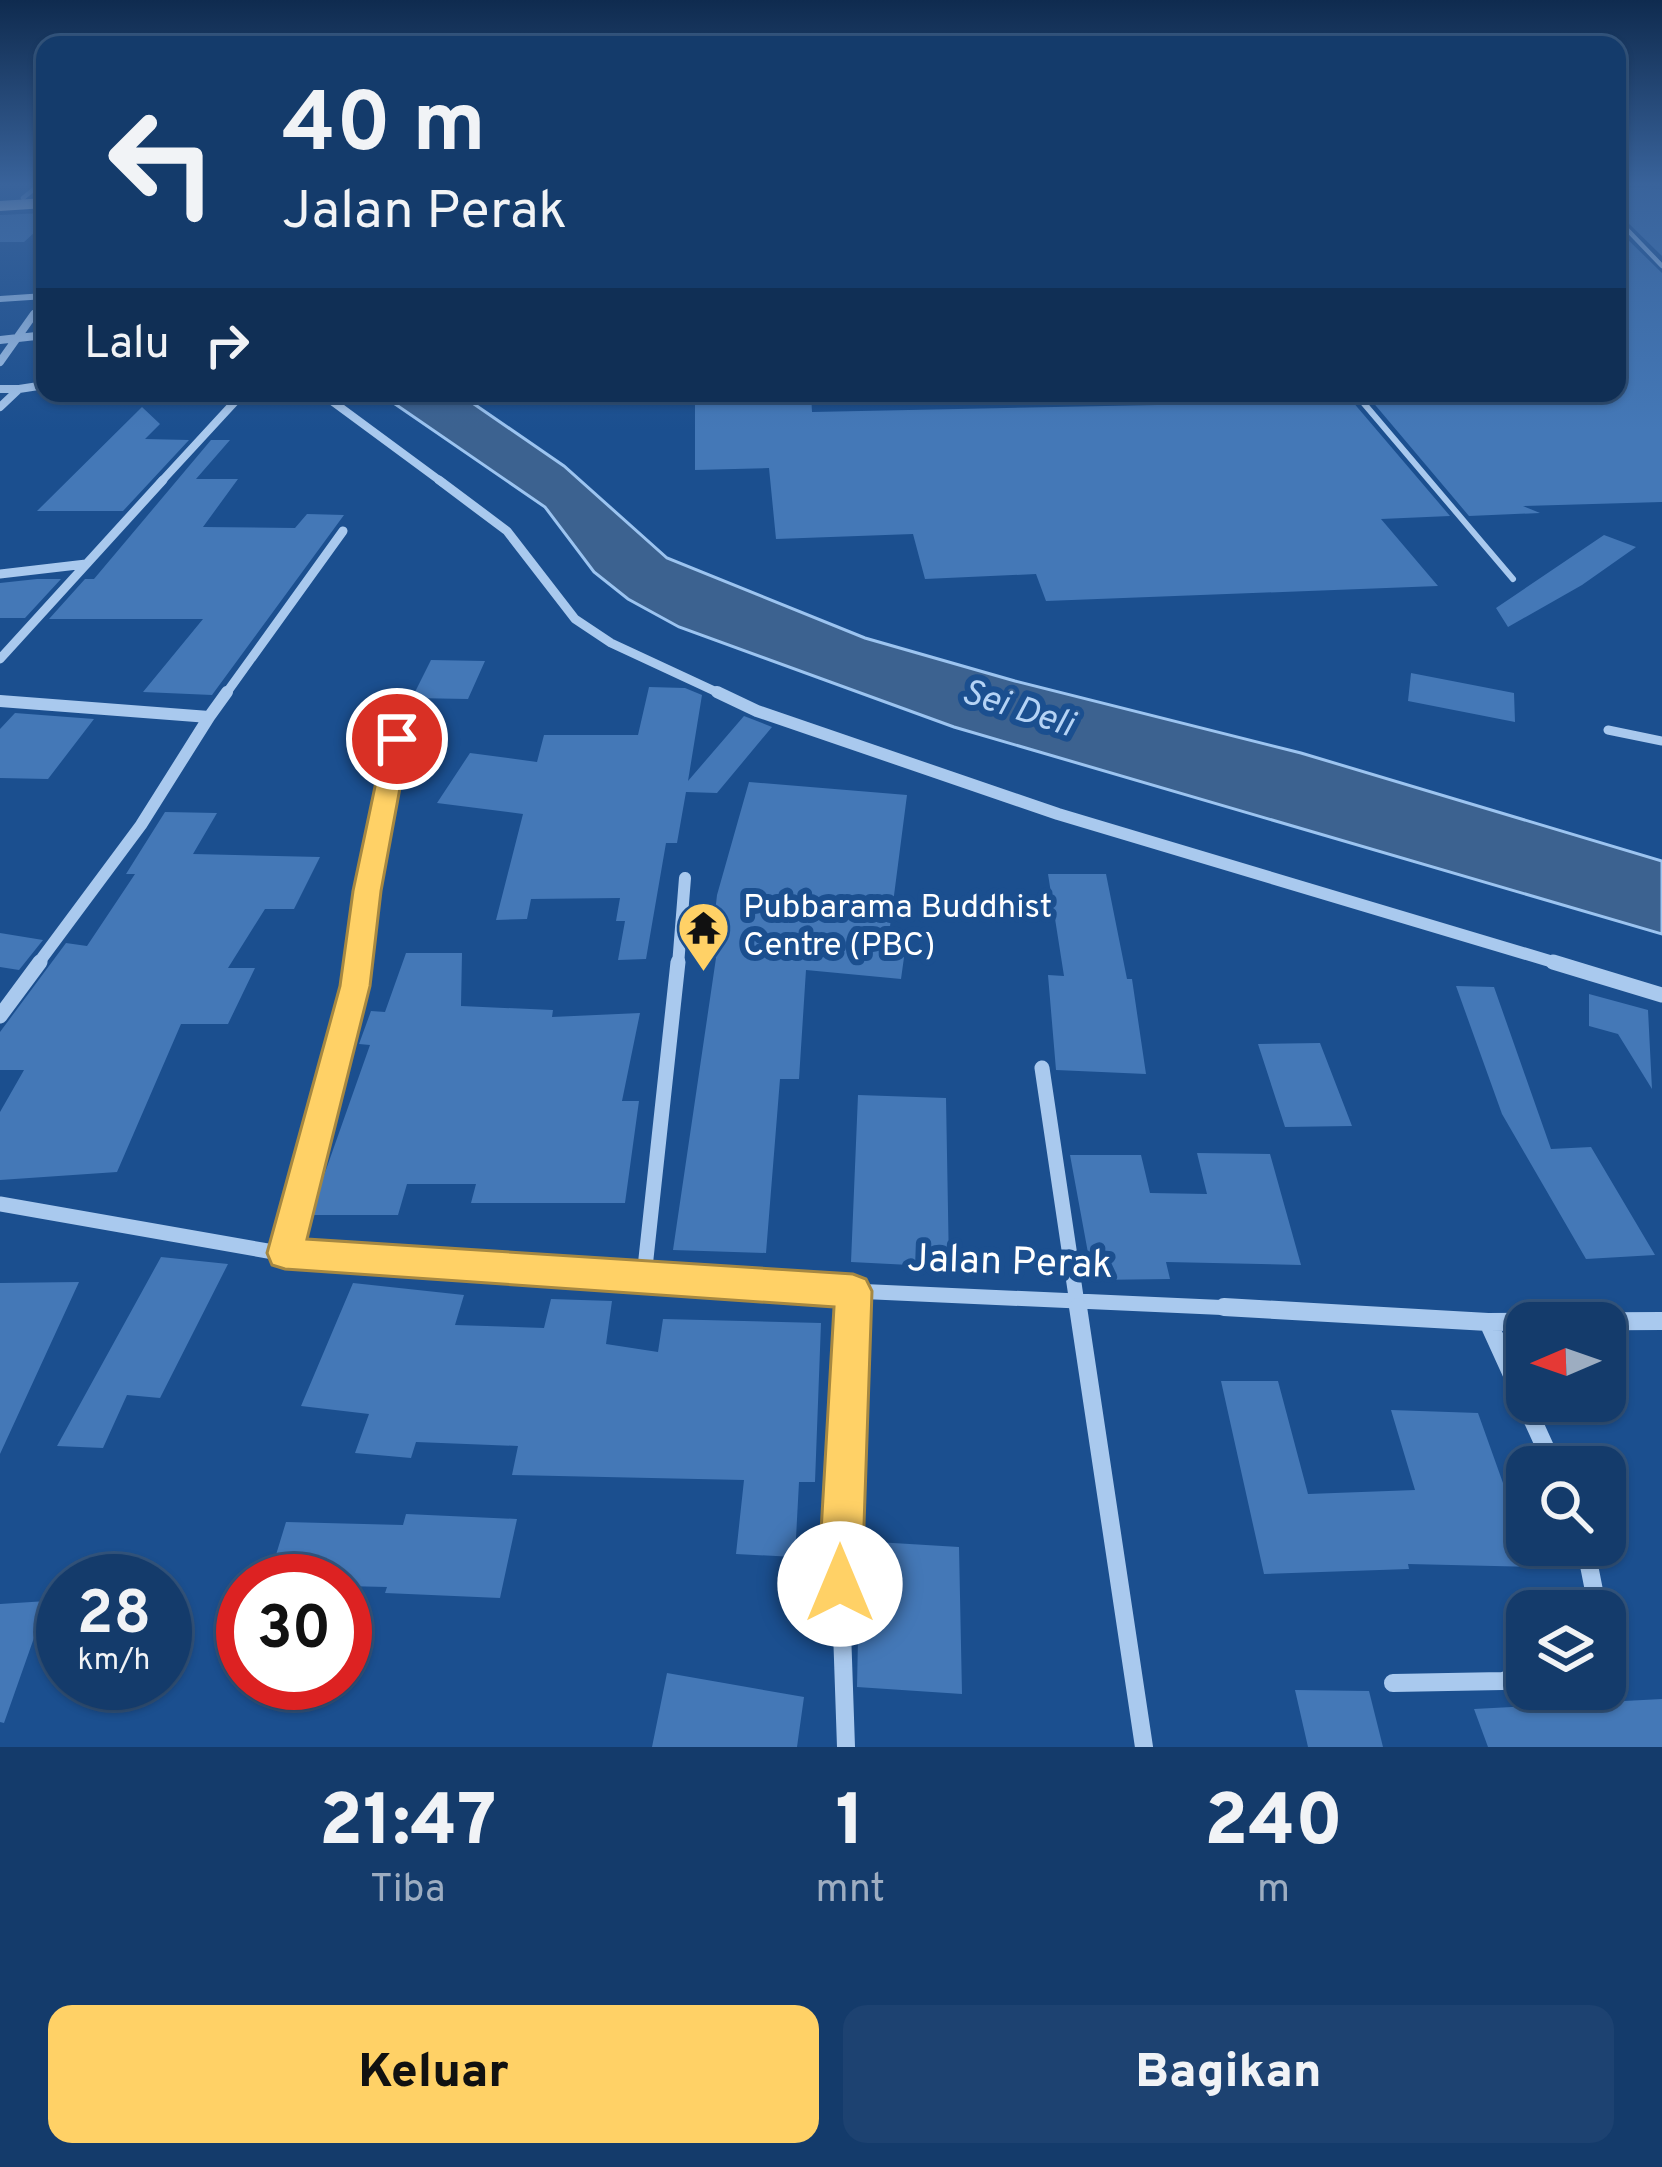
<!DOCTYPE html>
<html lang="id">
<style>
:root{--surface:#143b6b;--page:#1d4271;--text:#f1f3f6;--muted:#9dadc1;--line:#33557e;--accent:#ffd166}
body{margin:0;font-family:Overpass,sans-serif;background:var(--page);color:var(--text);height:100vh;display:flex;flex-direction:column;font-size:45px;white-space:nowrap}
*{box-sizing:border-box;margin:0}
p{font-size:39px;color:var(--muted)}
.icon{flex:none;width:66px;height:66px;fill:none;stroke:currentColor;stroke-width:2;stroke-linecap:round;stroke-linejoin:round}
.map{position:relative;height:1747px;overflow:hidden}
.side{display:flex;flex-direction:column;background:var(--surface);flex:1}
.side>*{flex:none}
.guide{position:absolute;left:36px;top:36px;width:1590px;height:366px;border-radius:24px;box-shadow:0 3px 9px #0004,0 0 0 3px var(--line);background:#143b6b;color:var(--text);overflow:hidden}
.needle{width:78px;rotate:268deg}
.fabs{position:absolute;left:1506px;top:1302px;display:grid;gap:24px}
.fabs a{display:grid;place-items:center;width:120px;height:120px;border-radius:24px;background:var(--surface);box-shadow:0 3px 9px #0004,0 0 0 3px var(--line);font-size:60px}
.speed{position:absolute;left:36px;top:1554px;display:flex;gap:24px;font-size:60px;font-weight:700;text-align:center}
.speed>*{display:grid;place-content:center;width:156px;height:156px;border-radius:50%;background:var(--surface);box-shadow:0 3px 9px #0004,0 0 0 3px var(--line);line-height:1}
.speed small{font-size:30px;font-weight:400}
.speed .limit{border:18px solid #d22;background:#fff;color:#111}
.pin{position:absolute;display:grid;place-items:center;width:102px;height:102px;color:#fff;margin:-51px;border:6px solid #fff;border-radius:50%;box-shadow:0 3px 12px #0007}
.me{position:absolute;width:132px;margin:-66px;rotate:0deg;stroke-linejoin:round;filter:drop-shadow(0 0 9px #0008)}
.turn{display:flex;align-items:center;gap:42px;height:252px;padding:0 48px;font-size:54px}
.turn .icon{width:156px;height:156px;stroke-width:2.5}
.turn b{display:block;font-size:84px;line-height:102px}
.then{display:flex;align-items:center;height:114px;padding:0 48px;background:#0003;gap:24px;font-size:45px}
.eta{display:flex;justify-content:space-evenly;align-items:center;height:204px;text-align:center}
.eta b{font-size:72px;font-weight:800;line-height:84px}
.cta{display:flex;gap:24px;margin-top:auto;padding:24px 48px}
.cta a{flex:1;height:138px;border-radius:24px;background:var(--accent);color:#111;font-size:48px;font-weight:800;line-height:138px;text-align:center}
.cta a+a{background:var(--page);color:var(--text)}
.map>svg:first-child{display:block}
</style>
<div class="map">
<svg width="1662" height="1747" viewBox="0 0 1662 1747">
<rect width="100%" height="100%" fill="#1b4f8f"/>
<path fill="#3c6290" stroke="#9cc4f0" stroke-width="3" d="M379,393H458L564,466L667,558L865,638L1015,681L1301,753L1662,861V934L954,727L679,627L628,599L594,572L545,507Z"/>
<path fill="#4478b7" d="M1617,187L1662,189V256L1617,212Z
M45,213V223L24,242H0V215Z
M1617,229L1662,273V502L1523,506L1540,513L1469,516L1371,400H1399L1393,393H1617Z
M695,393H811L812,412L1352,401L1450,516L1381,519L1438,586L1046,601L1036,574L925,579L913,534L776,539L769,468L695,470Z
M142,407L160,424L145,439L189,440L123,511H37Z
M211,440H230L196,479H238L203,527L295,528L307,514L344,515L212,695L143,692L203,619H49L85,579H94Z
M1604,535L1636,547L1582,585L1508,627L1496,608Z
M37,579H61L25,618H0V583Z
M431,660L485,661L468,699L412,698Z
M1411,673L1514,693L1515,722L1408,701Z
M649,687L685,688L702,695L688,781L744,716L772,727L717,793L686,792L677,843H666L646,959L618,960L625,921H616L620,898L531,899L527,919L496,920L523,814L437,803L470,753L537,762L544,735H638Z
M15,713L94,719L48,779L0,778V729Z
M749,782L907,795L889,934L907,936L901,979L806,970L799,1079H780L766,1253L673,1250L716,958L710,957L717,895Z
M165,812L217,813L193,854L320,857L294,909H265L228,968H255L228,1024H181L117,1172L0,1180V1112L24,1070H0V1032L66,943L87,946L135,874H126Z
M1048,874H1106L1127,979H1132L1146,1074L1056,1070L1048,975L1064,976Z
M0,933L43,940L19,970L0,967Z
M406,953H462L461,1006L553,1010L552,1017L640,1013L622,1101H639L625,1203H471L476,1184H407L398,1215H310L370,1045L359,1044L371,1011L385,1012Z
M1456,986L1494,987L1551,1149L1591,1147L1655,1255L1586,1259L1502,1114Z
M1589,994L1648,1010L1652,1089L1618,1034L1589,1026Z
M1320,1043L1352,1126L1285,1127L1258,1044Z
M858,1095L946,1098L949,1267L851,1262Z
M1197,1153L1270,1154L1301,1265L1166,1262L1170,1279L1093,1280L1070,1155H1141L1150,1193L1207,1194Z
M161,1257L228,1264L160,1398L127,1395L103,1448L57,1446Z
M79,1282L0,1454V1283Z
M353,1283L464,1295L455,1325L544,1328L551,1299L612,1301L606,1344L658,1352L663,1319L821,1323L815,1482H799L795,1557L736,1554L744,1480L512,1475L518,1446L416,1442L411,1458L355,1453L369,1414L301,1406Z
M1221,1381H1278L1308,1494L1415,1490L1391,1410L1478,1413L1533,1567L1408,1564L1409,1569L1264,1574Z
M406,1514L517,1519L500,1598L385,1593L387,1587L345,1586V1581H268L286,1522L403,1525Z
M860,1541L959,1547L962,1694L857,1687Z
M47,1601L4,1723L0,1722V1604Z
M667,1673L804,1697L797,1747H652Z
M1295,1690L1369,1691L1383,1747H1308Z
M1662,1699V1747H1488L1474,1709Z"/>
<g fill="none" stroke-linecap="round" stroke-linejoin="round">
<path stroke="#a9c9ee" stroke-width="4.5" d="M23,198L39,185
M1617,219L1662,266"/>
<path stroke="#a9c9ee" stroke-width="6" d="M1355,393L1513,579"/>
<path stroke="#a9c9ee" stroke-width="9" d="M1608,730L1662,741"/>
<path stroke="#a9c9ee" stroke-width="6" d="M0,299L45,296
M32,317L44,300L37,279L45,262"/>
<path stroke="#a9c9ee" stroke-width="8" d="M0,340L45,335
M0,362L34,314
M0,389H19L0,407
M19,389L45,385
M321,393L443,483
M160,483L243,393"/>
<path stroke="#a9c9ee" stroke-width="9" d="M439,480L507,531L575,619L611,643L723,695
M0,574L86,564
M0,659L163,480
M225,695L343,531"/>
<path stroke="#a9c9ee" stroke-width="12" d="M717,692L757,711L1058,814L1563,965
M0,701L209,717L141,825L37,965
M209,717L227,692
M358,965L397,739
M678,965L685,878"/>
<path stroke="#a9c9ee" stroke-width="15" d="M1553,962L1662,995
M0,1016L40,962
M1042,1068L1078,1310
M0,1204L285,1254L853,1291L1276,1310
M285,1254L358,962
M644,1277L678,962
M852,1310L853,1291"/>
<path stroke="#a9c9ee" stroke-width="18" d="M1078,1307L1144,1747
M1224,1307L1488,1322L1662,1321
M1488,1322L1554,1467
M1585,1545L1598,1611
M1393,1683L1503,1681L1527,1673
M846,1747L839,1543L852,1307"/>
<path fill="#fff" fill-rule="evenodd" d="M45,198V208L0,211V201Z"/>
</g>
<linearGradient id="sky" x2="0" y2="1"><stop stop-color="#0f2b4f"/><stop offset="0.43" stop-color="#39639b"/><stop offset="1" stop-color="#39639b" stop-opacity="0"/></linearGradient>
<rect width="1662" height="430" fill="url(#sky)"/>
<path fill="#ffd166" stroke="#a68842" stroke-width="3" d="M397,731L409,739L381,891L370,986L307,1239L853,1274L866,1279L872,1291L862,1584L856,1600L840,1606L825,1600L818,1584L834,1307L285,1269L272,1265L267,1253L340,986L353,891L385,739Z"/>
<defs>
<symbol id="temple-pin" viewBox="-11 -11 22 30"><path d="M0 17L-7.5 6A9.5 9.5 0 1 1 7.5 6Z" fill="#ffd166" stroke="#1b4f8f"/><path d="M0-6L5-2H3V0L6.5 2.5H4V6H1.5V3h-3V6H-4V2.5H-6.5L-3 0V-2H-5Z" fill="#111"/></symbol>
</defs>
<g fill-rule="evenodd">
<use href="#temple-pin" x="674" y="898" width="59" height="81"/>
</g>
<g text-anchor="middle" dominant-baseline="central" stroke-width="12" stroke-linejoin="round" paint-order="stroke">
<g font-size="33" fill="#fff" stroke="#1b4f8f" text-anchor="start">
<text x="743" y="909">Pubbarama Buddhist<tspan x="743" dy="38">Centre (PBC)</tspan></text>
</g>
<g font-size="36" font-style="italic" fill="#b5d3f5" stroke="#1b4f8f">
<text transform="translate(1017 710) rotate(18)">Sei Deli</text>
</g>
<g font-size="39" fill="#fff" stroke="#1b4f8f">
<text transform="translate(1010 1264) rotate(2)">Jalan Perak</text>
</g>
</g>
</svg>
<div class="fabs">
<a><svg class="needle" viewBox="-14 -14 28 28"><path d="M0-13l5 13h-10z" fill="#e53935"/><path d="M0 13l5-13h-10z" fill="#9dadc1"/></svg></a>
<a><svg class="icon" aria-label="search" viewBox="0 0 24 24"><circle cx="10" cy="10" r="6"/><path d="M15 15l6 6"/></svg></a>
<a><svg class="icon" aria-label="layers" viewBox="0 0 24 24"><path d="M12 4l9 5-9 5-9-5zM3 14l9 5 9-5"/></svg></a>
</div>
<div class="speed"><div>28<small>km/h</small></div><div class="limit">30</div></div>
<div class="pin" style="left:397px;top:739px;background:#d93025"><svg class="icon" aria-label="arrive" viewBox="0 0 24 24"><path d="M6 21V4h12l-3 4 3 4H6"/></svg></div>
<svg class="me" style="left:840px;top:1584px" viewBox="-20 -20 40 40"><circle r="19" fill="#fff"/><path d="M0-13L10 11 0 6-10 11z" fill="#ffd166"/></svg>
<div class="guide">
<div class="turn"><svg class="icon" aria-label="left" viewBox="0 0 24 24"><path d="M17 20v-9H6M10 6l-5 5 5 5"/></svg><div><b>40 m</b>Jalan Perak</div></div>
<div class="then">Lalu<svg class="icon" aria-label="right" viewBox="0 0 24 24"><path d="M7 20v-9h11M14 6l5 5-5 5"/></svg></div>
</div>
</div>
<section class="side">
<div class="eta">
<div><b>21:47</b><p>Tiba</p></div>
<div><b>1</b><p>mnt</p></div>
<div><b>240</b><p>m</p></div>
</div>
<div class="cta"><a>Keluar</a><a>Bagikan</a></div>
</section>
